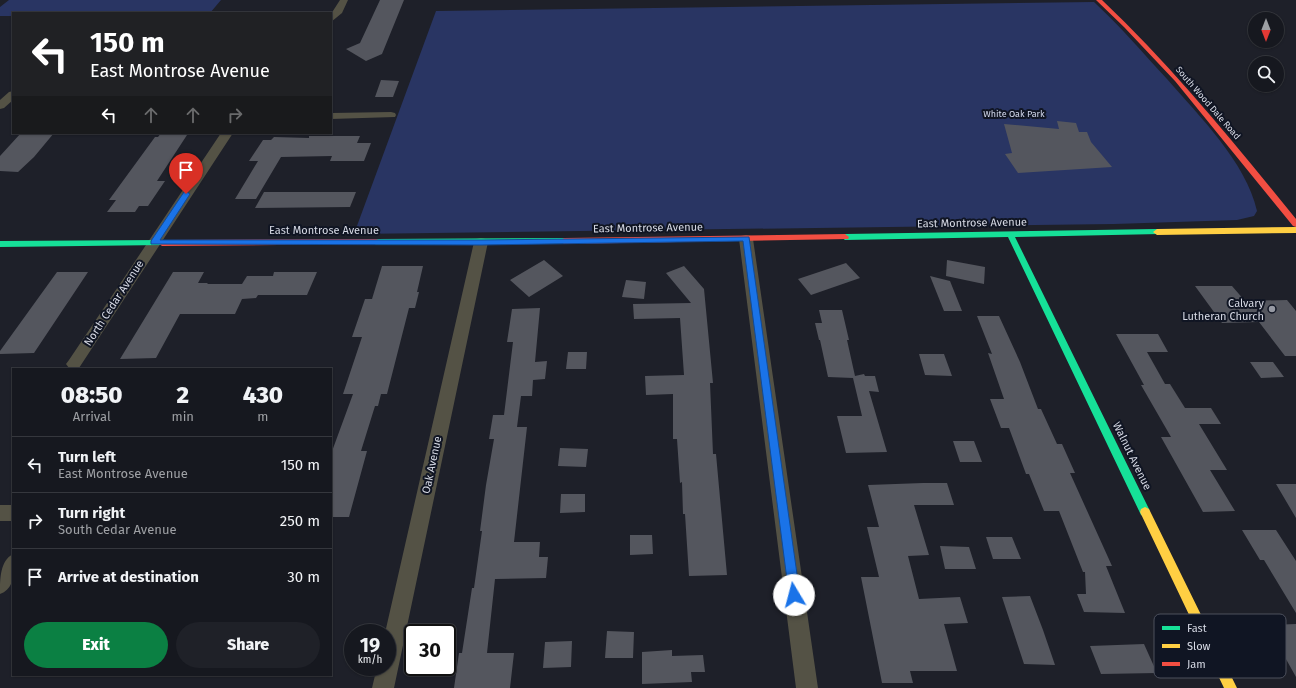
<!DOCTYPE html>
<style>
:root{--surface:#16181f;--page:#1f2128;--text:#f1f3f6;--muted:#9ea0a4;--line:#35373d;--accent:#0b8043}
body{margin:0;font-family:"Fira Sans",sans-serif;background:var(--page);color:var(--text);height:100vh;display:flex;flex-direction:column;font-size:15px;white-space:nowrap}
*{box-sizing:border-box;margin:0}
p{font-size:13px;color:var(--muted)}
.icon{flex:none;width:22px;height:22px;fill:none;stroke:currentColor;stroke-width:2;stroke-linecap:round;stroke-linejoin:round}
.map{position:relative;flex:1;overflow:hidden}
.side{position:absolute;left:12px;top:368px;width:320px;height:308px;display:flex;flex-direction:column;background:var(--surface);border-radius:0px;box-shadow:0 1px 3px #0004,0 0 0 1px var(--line)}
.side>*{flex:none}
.hud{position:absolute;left:12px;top:12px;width:320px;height:122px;border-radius:0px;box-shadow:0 1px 3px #0004,0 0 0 1px var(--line);background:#202124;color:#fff;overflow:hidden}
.needle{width:26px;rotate:180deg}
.fabs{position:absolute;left:1248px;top:12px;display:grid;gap:8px}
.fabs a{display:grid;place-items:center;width:36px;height:36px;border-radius:50%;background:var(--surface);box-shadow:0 1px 3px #0004,0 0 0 1px var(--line);font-size:20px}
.speed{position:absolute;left:344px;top:624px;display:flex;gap:8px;font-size:20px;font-weight:700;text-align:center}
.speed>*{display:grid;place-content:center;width:52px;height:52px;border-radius:50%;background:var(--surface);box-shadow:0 1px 3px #0004,0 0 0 1px var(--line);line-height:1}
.speed small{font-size:10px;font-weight:400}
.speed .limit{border:2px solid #111;border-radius:6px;background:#fff;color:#111}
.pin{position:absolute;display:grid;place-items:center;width:34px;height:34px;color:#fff;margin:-41px -17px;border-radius:50% 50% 50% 0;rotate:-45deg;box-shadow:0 0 4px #0007}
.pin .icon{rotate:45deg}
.me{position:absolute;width:44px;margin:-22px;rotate:352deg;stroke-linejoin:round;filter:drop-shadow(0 0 3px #0008)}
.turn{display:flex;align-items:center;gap:14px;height:84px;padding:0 12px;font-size:18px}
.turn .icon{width:52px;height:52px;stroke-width:2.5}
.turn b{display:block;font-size:28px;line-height:34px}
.lanes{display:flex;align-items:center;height:38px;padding:0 12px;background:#0003;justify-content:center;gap:20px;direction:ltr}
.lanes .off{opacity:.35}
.eta{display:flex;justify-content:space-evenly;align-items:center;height:68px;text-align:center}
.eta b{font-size:24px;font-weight:800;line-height:28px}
.button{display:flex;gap:8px;margin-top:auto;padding:8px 12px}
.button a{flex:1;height:46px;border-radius:24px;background:var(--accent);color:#fff;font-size:16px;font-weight:800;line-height:46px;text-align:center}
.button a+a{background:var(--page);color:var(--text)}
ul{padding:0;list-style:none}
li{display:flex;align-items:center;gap:12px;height:56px;padding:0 12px;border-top:1px solid var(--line)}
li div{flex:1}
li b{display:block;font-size:15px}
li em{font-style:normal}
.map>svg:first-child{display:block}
</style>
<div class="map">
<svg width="1296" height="688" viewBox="0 0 1296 688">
<rect width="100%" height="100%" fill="#1e2029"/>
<path fill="#293563" d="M9,0H221L210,13H13V16H0V7Z
M1094,2C1120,26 1143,53 1167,79C1199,116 1246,162 1257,211L1254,216L1237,220L1114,224L354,234L436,11Z"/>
<path fill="#54565e" d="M380,0H404L382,54L366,61L346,49L360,43Z
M381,80L399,81L393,97H375Z
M1057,121L1076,123L1079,132H1087L1091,142L1112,167L1018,173L1005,154L1012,153L1004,124L1059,129Z
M21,133H54L34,157L18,172L0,171V156Z
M161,133L187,135L157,181H165L148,206H139L135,212H107L116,200H109L155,137H158Z
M309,136H360L357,143H371L364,161H330L332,156L281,157L256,199H235L258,161H249L263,140H271L274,137L309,138Z
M264,192H356L350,207L255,208Z
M544,260L563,276L529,297L510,280Z
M947,260L985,267L984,284L946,276Z
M846,263L860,278L811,295L798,279Z
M382,266H423L417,292H419L415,308H409L387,394H381L378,406H375L361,451H367L349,517H331V454L353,394H343L362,337H352L365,299H372Z
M684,266L704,289L713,383H710L713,454H716L727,575L689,576L685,514H683L682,482L680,483L677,439H673V394L646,395L645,376L684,375L680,318L634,319L633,304L691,303L666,273Z
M57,272H88L34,353L0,354V351Z
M173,272H204L198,283H208L207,284H242L247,276H273L274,272H317L307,295H258L256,298L242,299L235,314H180L156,358L120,359Z
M930,276L950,281L962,311H944Z
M626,280L646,282L644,299L622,297Z
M1195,286H1232L1245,301L1287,300L1296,311V356H1285L1259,322L1222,323Z
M540,308L535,362L547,361L545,379L533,380L532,396H521L517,427H527L514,542H540L539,557H548L546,578L495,579L487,653H514L510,688H454L459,653H462L472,588H474L482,531H480L486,485L494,439H489L493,415H504L513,342H507L512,309Z
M819,310H842L849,340H847L855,376L864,374L865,376H875L879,392L869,391L887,452L846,453L837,416H862L853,378L828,377L820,340H819L815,323H822Z
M977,316H999L1020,362L1038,409H1041L1057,444H1062L1075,473H1070L1112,566H1106L1125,613L1084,612L1077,594H1086L1085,572H1083L1059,511H1044L1029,474H1026L1009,428H1001L990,399H1004L988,353L992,354Z
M1116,334H1158L1168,352H1147L1165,384H1170L1185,408H1211L1221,424H1199L1227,470H1210L1235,511L1203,512L1161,437H1171L1141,385H1144Z
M568,352H587L586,369H566Z
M919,354H944L952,376L925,375Z
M1250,362H1273L1284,377L1261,378Z
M953,441H974L982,462H960Z
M560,448L588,449L586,467L558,466Z
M923,483H947L954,505H914L929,555L908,556L919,599L960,597L968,623L944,624L957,671H910L913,683H882L861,577H879L867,527H879L868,485Z
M1276,484H1296V518Z
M561,494H585V512L560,513Z
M1242,530H1276L1296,561V613L1264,560H1260Z
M630,535H652L653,554L630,555Z
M986,537H1012L1021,559H993Z
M940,546L969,547L976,569H945Z
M1030,596L1043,630L1055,665L1024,664L1002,597Z
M1296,624V677L1267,625Z
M607,631L634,632L633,658H605Z
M572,641L571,667L543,668L545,642Z
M1144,644L1157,673L1101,674L1090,646Z
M672,650V656L703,655L705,672H691L692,682L642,684V652Z"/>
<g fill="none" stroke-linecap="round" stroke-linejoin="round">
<path fill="#545245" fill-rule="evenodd" d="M340,0H348L342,13L331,22V14Z
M13,91V100L4,108L0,109V100L9,92Z
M391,112L395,113L396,115L395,117L331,119V113Z
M221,133H233L79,368H69L66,364L69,360Z
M746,235L751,236L753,239L818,688H796L739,239L741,236Z
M481,238L486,239L488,242L394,688H372L377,667H387V633H385L474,242L476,239Z
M0,505H13V521H0Z
M13,554C13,569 17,588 0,594C0,579 0,561 13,554Z"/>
<path fill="#16e098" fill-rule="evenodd" d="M1157,229L1160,230L1161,232L1160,234L1015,237L1149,509L1150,512L1149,515L1145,517L1141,515L1008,237L845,240L841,237L845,234Z
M564,238L568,241L567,243L376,245L372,242L376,239Z
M162,240L165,241L166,243L165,245L0,247V241Z"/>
<path fill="#ffcf43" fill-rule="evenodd" d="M1296,227V233L1157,235L1153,232L1157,229Z
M1145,507L1149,509L1237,688H1224L1140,512L1141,509Z"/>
<path fill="#f24e42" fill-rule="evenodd" d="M1096,0H1102C1173,67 1234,143 1296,219V227L1293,226L1175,81L1124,27Z
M845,234L849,237L848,239L564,244L560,241L564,238Z
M376,239L379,240L380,242L379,244L162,246L158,243L162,240Z"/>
</g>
<path fill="#1a73e8" stroke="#114b97" d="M186,191L190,194L160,240H481L749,237L800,595L799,599L794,601L790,599L789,595L743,241L481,245L151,244V241L184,192Z"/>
<circle fill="#9699a3" stroke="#101523" stroke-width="1.5" cx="1272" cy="309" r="4"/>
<g text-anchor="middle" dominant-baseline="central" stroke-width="4" stroke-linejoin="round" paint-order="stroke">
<g font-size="9" fill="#d7dae5" stroke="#101523">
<text transform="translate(1208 103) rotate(49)">South Wood Dale Road</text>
</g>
<g font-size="9" fill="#d3d9ed" stroke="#101523">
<text x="1014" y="114">White Oak Park</text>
</g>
<g font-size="11" fill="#d7dae5" stroke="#101523">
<text transform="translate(972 223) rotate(-1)">East Montrose Avenue</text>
<text transform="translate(648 228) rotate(-1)">East Montrose Avenue</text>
<text x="324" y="230">East Montrose Avenue</text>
<text transform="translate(114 303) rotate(-57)">North Cedar Avenue</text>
<text transform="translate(1132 456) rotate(64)">Walnut Avenue</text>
<text transform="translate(432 465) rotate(-78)">Oak Avenue</text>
</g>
<g font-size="11" fill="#d7dae5" stroke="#101523" text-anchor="end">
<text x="1264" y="303">Calvary<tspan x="1264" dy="13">Lutheran Church</tspan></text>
</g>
</g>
<rect x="1154" y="614" width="132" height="64" rx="6" fill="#101523" stroke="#4c505d" stroke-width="1"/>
<rect x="1162" y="626" width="18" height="4" fill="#16e098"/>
<rect x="1162" y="644" width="18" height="4" fill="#ffcf43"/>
<rect x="1162" y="662" width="18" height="4" fill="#f24e42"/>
<g font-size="11" fill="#d7dae5">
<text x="1187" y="632">Fast</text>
<text x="1187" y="650">Slow</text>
<text x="1187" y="668">Jam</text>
</g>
</svg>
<div class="fabs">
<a><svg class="needle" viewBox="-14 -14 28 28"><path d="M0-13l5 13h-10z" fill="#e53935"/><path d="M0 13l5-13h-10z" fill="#9ea0a4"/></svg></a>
<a><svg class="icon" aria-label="search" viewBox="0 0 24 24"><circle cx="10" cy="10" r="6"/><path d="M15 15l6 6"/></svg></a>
</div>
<div class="speed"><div>19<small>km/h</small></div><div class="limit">30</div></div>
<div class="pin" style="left:186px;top:194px;background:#d93025"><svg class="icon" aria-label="arrive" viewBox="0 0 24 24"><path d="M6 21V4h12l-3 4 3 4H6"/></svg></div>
<svg class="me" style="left:794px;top:595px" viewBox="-20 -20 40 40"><circle r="19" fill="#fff"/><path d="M0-13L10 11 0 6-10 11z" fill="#1a73e8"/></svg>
<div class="hud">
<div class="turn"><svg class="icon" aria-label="left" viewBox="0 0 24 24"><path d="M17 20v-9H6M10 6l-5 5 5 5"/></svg><div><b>150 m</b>East Montrose Avenue</div></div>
<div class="lanes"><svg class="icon" aria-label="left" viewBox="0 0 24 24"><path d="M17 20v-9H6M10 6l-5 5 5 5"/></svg><svg class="icon off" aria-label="ahead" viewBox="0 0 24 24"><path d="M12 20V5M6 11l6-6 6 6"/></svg><svg class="icon off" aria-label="ahead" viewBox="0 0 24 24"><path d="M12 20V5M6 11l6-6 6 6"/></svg><svg class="icon off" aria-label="right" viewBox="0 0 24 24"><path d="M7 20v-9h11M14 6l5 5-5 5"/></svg></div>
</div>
<section class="side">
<div class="eta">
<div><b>08:50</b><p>Arrival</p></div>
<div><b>2</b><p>min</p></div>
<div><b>430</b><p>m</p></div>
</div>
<ul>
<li><svg class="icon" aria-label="left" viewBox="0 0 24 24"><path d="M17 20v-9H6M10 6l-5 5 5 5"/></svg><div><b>Turn left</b><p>East Montrose Avenue</p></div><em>150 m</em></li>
<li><svg class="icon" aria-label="right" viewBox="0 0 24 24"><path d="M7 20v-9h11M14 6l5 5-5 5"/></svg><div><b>Turn right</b><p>South Cedar Avenue</p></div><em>250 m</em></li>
<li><svg class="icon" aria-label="arrive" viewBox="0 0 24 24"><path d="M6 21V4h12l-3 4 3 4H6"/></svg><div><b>Arrive at destination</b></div><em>30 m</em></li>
</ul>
<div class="button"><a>Exit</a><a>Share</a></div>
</section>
</div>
